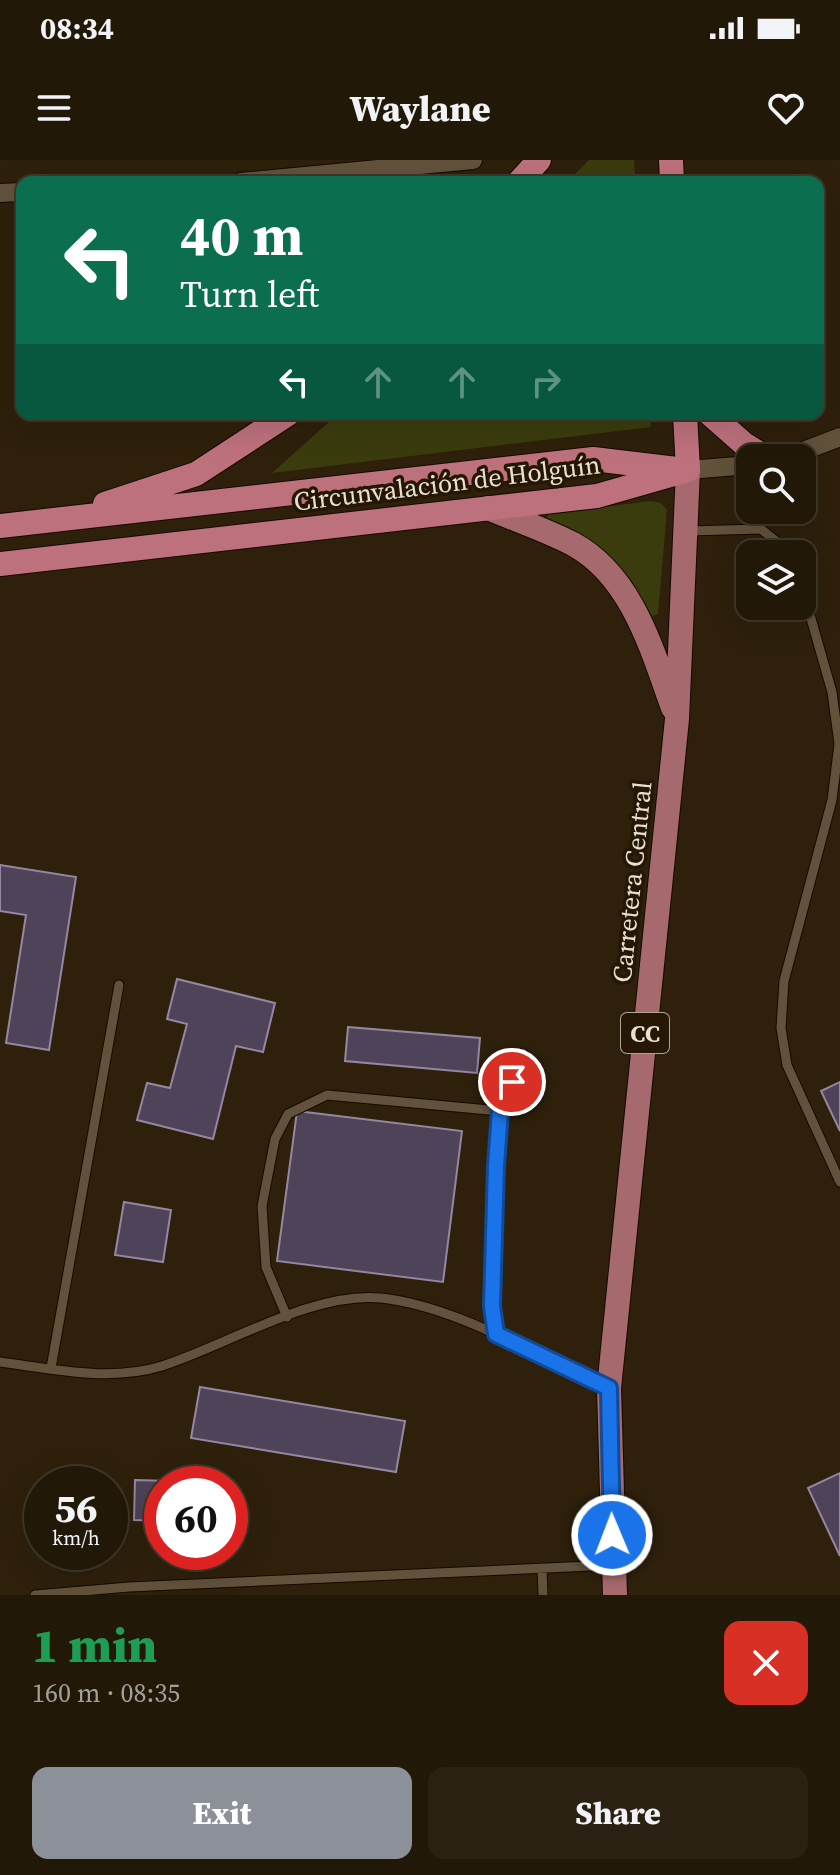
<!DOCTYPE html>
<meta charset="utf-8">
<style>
:root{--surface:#221808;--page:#2a2112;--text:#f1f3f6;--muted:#a2a09c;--line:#3f3729;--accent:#8c9099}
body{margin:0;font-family:"Source Serif 4",serif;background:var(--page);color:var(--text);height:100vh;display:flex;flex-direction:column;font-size:30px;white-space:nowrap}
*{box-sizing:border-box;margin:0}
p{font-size:26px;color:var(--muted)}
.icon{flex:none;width:44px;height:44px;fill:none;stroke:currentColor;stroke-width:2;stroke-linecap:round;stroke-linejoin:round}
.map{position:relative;height:1435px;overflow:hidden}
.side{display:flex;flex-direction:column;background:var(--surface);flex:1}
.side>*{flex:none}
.top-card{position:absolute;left:16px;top:16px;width:808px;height:244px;border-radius:16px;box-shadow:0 8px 32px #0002,0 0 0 2px var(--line);background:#0b6e4f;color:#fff;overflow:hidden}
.buttons{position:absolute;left:736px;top:284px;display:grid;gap:16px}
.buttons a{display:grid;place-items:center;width:80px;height:80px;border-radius:16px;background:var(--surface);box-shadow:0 8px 32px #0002,0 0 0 2px var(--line);font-size:40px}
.speed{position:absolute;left:24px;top:1306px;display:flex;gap:16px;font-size:40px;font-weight:700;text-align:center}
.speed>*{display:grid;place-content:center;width:104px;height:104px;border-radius:50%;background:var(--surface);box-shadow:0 8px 32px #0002,0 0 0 2px var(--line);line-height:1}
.speed small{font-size:20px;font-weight:400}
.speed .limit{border:12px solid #d22;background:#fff;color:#111}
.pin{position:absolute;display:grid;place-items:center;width:68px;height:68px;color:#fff;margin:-34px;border:4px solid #fff;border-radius:50%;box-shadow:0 2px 8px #0007}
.me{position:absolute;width:88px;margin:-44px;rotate:359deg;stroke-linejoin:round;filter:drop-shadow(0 0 6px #0008)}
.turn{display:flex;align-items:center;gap:28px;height:168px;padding:0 32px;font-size:36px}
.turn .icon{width:104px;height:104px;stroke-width:2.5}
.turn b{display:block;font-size:56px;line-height:68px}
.lanes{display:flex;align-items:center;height:76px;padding:0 32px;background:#0003;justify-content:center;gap:40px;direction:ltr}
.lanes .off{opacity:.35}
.round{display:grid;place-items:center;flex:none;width:84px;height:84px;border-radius:16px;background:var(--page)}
.headline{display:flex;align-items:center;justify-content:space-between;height:136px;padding:0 32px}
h1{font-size:48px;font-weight:800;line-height:60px;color:#1e9e55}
.button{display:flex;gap:16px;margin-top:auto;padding:16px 32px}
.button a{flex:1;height:92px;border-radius:16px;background:var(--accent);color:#fff;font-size:32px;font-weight:800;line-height:92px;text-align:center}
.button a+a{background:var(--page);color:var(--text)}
.status{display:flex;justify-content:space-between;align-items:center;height:56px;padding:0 40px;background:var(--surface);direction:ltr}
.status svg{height:22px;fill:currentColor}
header{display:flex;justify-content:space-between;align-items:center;height:104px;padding:0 32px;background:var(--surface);font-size:36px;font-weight:800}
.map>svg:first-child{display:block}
</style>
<div class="status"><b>08:34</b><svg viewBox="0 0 49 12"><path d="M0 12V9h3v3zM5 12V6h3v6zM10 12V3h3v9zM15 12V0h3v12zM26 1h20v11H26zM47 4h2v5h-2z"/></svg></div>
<header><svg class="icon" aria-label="menu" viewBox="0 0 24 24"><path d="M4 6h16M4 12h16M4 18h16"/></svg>Waylane<svg class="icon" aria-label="heart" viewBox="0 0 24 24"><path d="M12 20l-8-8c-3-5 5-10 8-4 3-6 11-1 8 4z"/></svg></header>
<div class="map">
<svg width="840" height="1435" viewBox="0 0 840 1435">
<rect width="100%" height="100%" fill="#2e200b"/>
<path fill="#3b3c0d" d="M589,0H634L635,22H567Z
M338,254H650L651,267L272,313Z
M651,341L661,343L667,350L658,454L652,456L630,418L581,375L547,359L548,354Z"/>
<path fill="#4f4359" stroke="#9587a1" stroke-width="2" d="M0,705L76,717L49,890L6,883L26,755L0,751Z
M177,819L275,843L263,892L236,886L213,979L137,960L147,923L170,928L187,864L167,859Z
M348,867L480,878L477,913L345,901Z
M840,922V971L821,931Z
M297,951L462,971L443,1122L277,1101Z
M124,1042L171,1050L163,1102L115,1095Z
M200,1227L405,1261L396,1312L191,1278Z
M840,1313V1396L808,1328Z
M135,1320L171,1321L162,1324V1361L134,1360Z"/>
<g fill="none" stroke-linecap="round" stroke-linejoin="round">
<defs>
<path id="service" d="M688,371L761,369L792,394
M802,427L832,532L839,584L832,640L784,821L781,868L787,905L840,1022
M287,1157L266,1107L262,1046L275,979L288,954L327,935L500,951
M496,1174L492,1146L500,951L523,893
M0,1202C53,1209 110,1222 162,1206C228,1185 313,1131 381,1138C460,1147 534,1196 606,1227
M51,1208L119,825
M542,1408L543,1435
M35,1435L129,1427L612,1405"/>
<path id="minor" d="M241,22L473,0
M0,33L22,32
M785,298L840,277
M688,310L750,305"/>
<path id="primary" d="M488,348C516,360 546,370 573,384C632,416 652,490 673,548
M615,1435L609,1228L677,559L688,310"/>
<path id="trunk" d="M671,0L672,22
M519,22L539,0
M685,254L688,310
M710,254L744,284L767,298
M105,344L196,314L288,254
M0,366L593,299L677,309
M0,404L597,336L688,310"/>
</defs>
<use href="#service" stroke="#160900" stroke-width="11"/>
<use href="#minor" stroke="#160900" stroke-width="20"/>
<use href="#primary" stroke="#160900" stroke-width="26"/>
<use href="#trunk" stroke="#160900" stroke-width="26"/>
<use href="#service" stroke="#62523c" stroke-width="9"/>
<use href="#minor" stroke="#62523c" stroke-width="18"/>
<use href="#primary" stroke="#a6696d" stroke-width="24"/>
<use href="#trunk" stroke="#bd717d" stroke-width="24"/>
</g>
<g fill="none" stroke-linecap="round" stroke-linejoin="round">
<defs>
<path id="route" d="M512,922L500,951L496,1006L492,1146L496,1174L609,1228L612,1375"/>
</defs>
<use href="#route" stroke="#114b97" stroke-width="20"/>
<use href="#route" stroke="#1a73e8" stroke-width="14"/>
</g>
<g text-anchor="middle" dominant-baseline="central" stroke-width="7" stroke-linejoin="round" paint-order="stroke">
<rect fill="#251703" stroke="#aea495" stroke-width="2" x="621" y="853" width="48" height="40" rx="6"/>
<g font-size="24" font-weight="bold" fill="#e9e0d3">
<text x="645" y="873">CC</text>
</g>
<g font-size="26" fill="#e9e0d3" stroke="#251703">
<text transform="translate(447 323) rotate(-7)">Circunvalación de Holguín</text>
<text transform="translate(632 722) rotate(-84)">Carretera Central</text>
</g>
</g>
</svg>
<div class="buttons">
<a><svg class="icon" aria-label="search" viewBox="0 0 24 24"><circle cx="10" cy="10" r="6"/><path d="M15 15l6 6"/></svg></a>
<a><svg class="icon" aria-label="layers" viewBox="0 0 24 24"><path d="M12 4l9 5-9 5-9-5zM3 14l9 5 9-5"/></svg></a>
</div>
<div class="speed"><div>56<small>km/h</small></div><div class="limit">60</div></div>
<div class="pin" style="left:512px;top:922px;background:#d93025"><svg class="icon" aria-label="arrive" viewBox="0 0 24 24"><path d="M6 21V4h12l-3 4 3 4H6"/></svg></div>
<svg class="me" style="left:612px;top:1375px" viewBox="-20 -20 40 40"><circle r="17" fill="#1a73e8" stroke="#fff" stroke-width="3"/><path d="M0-11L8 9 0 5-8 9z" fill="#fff"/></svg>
<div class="top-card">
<div class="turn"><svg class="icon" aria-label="left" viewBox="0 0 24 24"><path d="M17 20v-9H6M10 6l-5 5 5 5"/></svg><div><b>40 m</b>Turn left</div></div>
<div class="lanes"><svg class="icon" aria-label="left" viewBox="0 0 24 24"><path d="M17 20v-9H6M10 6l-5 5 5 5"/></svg><svg class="icon off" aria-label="ahead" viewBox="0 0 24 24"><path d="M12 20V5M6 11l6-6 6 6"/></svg><svg class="icon off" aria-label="ahead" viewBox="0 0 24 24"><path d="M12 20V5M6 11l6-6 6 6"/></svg><svg class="icon off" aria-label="right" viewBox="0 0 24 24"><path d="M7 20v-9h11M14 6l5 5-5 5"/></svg></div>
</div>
</div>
<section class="side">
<div class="headline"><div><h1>1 min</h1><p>160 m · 08:35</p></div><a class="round" style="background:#d93025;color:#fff"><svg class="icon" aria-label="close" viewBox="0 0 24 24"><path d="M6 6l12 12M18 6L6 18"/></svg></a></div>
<div class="button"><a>Exit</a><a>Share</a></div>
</section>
